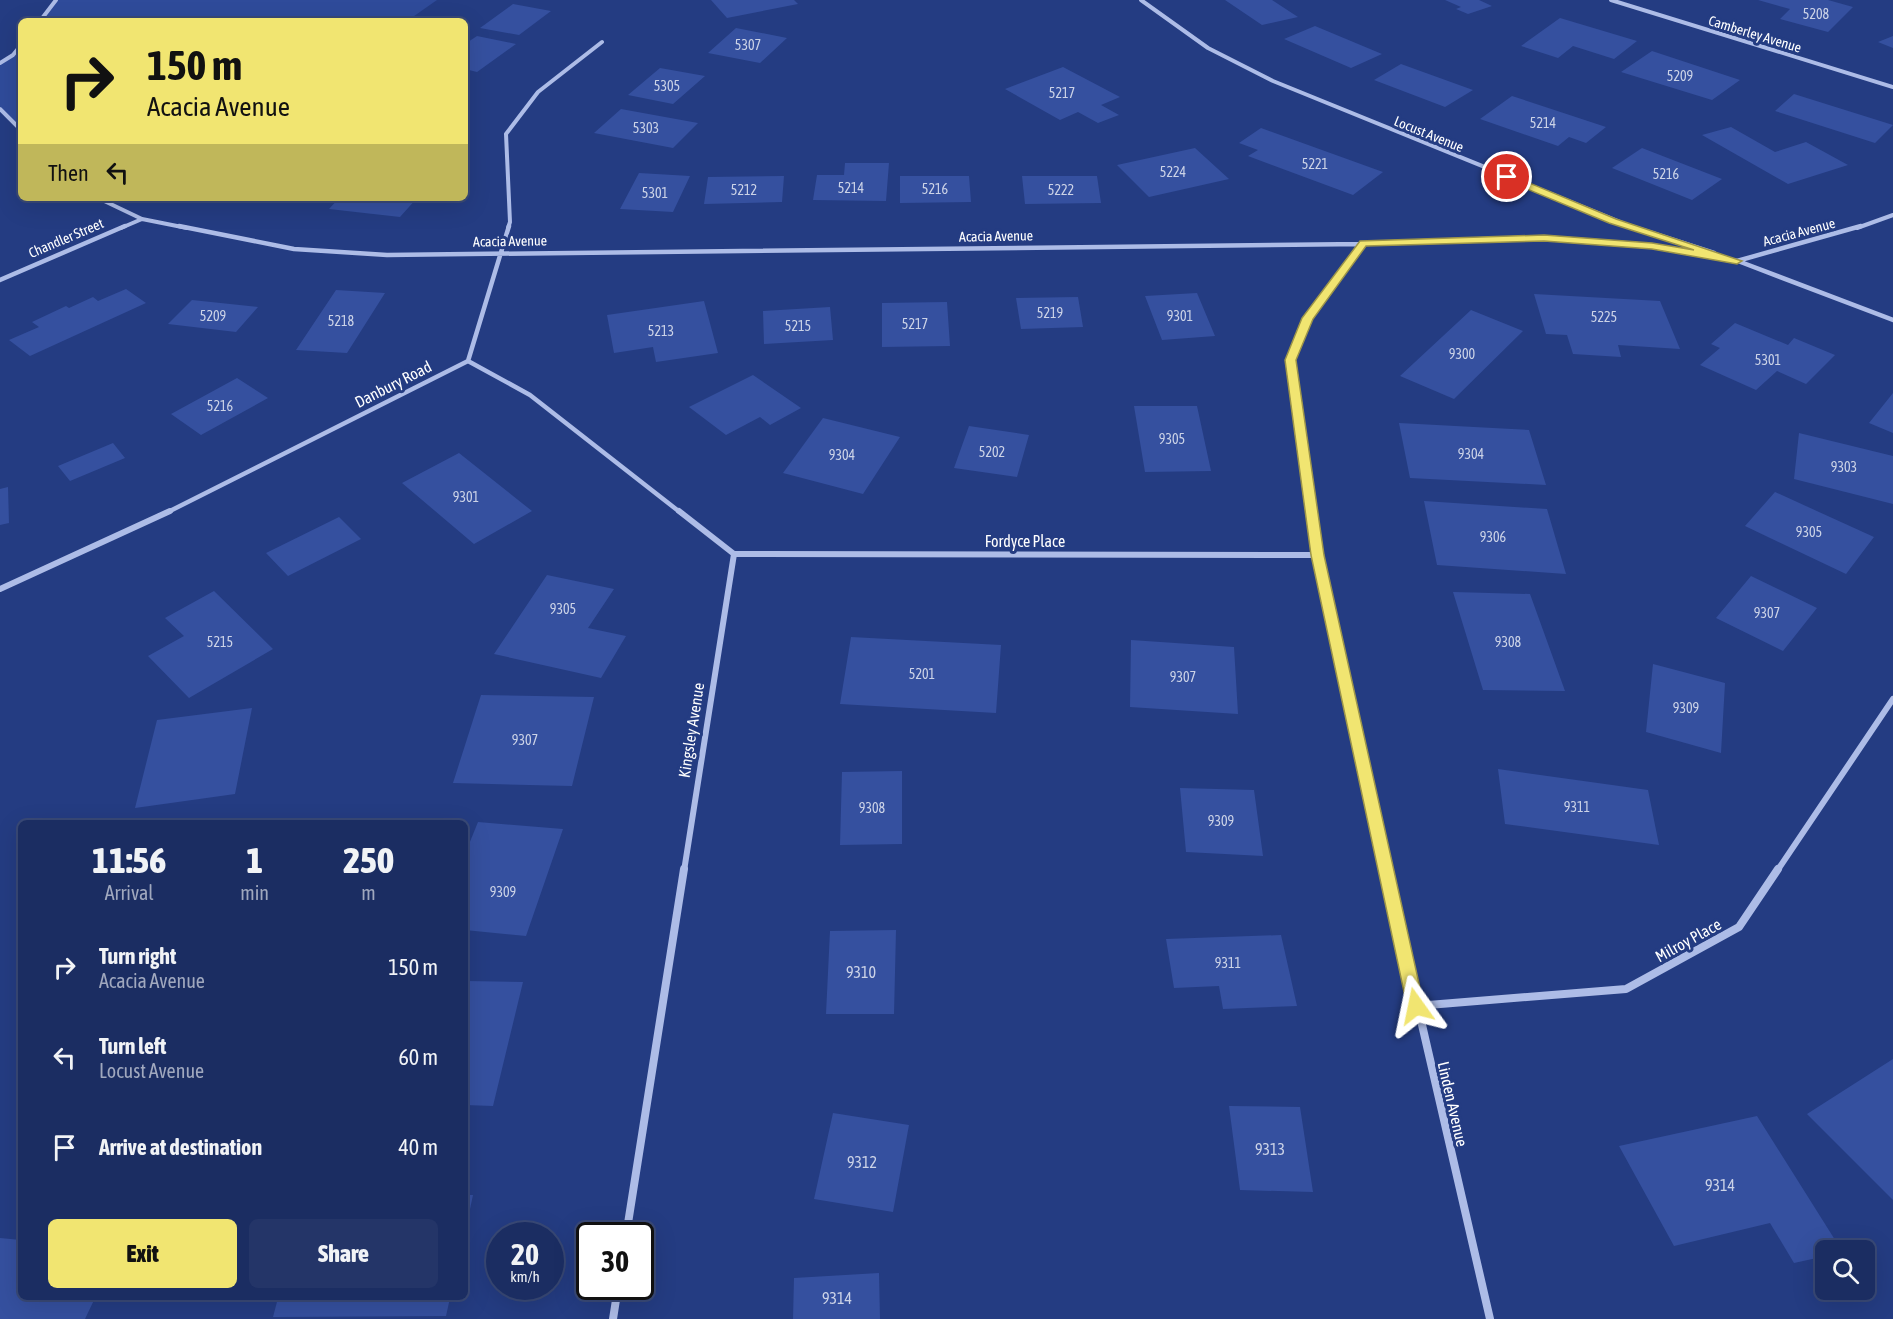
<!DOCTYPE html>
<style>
:root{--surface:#1b2d62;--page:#243568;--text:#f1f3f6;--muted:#a0a8be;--line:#394977;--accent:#f1e571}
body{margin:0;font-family:"Asap Condensed",sans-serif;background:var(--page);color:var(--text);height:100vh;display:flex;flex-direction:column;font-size:22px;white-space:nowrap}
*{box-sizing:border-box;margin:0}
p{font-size:20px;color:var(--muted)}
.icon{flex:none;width:33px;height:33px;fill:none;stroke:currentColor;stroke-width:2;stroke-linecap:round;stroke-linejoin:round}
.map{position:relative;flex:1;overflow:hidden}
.panel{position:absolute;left:18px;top:820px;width:450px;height:480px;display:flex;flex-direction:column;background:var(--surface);border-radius:9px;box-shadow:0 6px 24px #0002,0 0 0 2px var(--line)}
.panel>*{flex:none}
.guide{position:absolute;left:18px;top:18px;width:450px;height:183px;border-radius:9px;box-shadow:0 6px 24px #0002,0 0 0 2px var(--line);background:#f1e571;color:#111;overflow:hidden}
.tools{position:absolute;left:1815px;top:1240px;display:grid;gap:12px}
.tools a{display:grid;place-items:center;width:60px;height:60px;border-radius:9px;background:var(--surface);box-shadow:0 6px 24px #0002,0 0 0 2px var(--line);font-size:30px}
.speed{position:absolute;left:486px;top:1222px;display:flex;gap:12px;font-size:30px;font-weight:700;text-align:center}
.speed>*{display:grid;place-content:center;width:78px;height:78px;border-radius:50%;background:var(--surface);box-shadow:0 6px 24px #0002,0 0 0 2px var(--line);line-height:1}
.speed small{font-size:15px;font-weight:400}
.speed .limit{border:3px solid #111;border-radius:9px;background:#fff;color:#111}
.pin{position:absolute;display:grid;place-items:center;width:51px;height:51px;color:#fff;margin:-26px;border:3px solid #fff;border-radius:50%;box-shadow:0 2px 6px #0007}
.me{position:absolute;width:66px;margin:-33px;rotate:348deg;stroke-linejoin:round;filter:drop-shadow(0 0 4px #0008)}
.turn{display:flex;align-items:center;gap:21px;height:126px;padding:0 30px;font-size:27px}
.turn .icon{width:78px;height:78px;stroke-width:2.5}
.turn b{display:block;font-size:42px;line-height:51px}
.then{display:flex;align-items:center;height:57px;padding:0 30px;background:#0003;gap:12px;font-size:22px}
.eta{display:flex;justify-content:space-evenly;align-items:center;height:102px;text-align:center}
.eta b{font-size:36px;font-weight:800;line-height:42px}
.primary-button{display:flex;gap:12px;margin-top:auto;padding:12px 30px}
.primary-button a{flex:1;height:69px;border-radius:9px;background:var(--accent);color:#111;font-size:24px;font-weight:800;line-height:69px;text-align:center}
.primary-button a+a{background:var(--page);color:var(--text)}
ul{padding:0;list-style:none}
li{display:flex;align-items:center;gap:18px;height:90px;padding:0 30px}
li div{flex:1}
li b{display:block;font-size:22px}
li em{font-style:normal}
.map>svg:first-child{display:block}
</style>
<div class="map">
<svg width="1893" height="1319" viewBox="0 0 1893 1319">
<rect width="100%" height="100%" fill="#243c82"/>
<path fill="#2f4b9a" d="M56,0H437L407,21H40Z
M21,45V130L0,109V63L13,55Z"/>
<path fill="#35509f" d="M711,0H794L798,4L727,18Z
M1225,0H1272L1298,17L1262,25Z
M1445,0H1479L1492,6L1468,14L1456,9L1461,7Z
M1758,0H1828L1853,7L1828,32L1780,19L1790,9Z
M513,4L551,11L519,35L480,28Z
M1560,18L1637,41L1614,59L1573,46L1558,58L1521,46Z
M1315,26L1382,54L1351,68L1284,39Z
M736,28L787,38L760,63L708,53Z
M477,36L516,44L477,72L465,69V44Z
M1893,36V48L1878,42Z
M1652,51L1740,80L1712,100L1621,72Z
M1401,64L1473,90L1445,107L1374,80Z
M1063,67L1120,97L1101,105L1119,115L1098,123L1078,112L1060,120L1005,89Z
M660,68L705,76L673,104L628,95Z
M1794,94L1893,125L1875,143L1775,111Z
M1512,96L1606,127L1586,143L1569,137L1558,146L1480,119Z
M621,109L698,123L673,148L594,133Z
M1731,127L1775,152L1806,142L1848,165L1788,184L1702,135Z
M1261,128L1383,172L1353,195L1248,156L1258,150L1239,143Z
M1195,148L1229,179L1149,197L1117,165Z
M1642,148L1722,179L1692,200L1612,168Z
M845,163H889L886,201L813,200L817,175H844Z
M639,173L690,176L673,212L620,209Z
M784,176L782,202L704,204L708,177Z
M900,176H969L971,202L900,203Z
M1022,176H1097L1101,203L1025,204Z
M339,198H417L400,217L329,209Z
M126,289L146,303L30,356L9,340L39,327L32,322L66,306L69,308L93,297L98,301Z
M336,290L385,293L347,353L296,350Z
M1197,293L1215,336L1162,340L1145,296Z
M1534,294L1660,301L1680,349L1618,345L1621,357L1573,354L1567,335L1546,334Z
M1078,297L1083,327L1021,329L1016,298Z
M192,300L258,307L236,332L168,324Z
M704,301L718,353L656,362L653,347L614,353L607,315Z
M947,302L950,346L882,347V303Z
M830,307L833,340L764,344L763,311Z
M1471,310L1523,331L1454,399L1400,376Z
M1735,323L1788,345L1794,338L1835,355L1806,384L1777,371L1756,390L1700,365L1720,348L1711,344Z
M753,375L801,408L770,425L760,417L726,435L689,407Z
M237,378L268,398L201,435L171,414Z
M1893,393V433L1869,423Z
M1134,406H1197L1211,471L1145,472Z
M823,418L900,437L863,494L783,473Z
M1399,423L1529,430L1546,485L1410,478Z
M969,426L1029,435L1017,477L954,468Z
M1799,433L1893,456V504L1794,479Z
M113,443L125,458L70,481L58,466Z
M459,453L532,511L474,544L402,483Z
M8,487L9,523L0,525V489Z
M1775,492L1874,537L1846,574L1745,526Z
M1424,501L1547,509L1566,574L1437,565Z
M339,517L361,539L288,576L266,553Z
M547,575L614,589L588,628L626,636L601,678L494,654Z
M1751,576L1817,608L1783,651L1716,618Z
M214,591L273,649L189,698L148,656L184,636L165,618Z
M1453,592L1530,594L1565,691L1483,690Z
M851,637L1001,645L996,713L840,704Z
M1131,640L1234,647L1238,714L1130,707Z
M1653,664L1725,683L1721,753L1646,732Z
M481,695L594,697L572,786L453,783Z
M252,708L235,794L135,808L157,720Z
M1498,769L1648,790L1659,845L1505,824Z
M902,771V844L840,845L842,772Z
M1180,788L1254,790L1263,856L1186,852Z
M478,822L563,829L526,936L465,930V854Z
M896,930L894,1014H826L830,931Z
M1281,935L1297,1006L1223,1009L1219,986L1174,988L1166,939Z
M465,981L523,982L493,1106L465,1105Z
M1893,1059V1200L1807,1114Z
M1229,1106L1300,1107L1313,1192L1240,1190Z
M833,1113L909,1125L893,1212L814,1199Z
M1757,1116L1842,1251H1826V1256L1794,1263L1770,1223L1674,1246L1619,1146Z
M465,1195H473L466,1228H465Z
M0,1238L21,1240V1298H95L85,1319H0Z
M879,1273L880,1319H793L794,1278Z
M278,1298H450L446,1316L273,1317Z"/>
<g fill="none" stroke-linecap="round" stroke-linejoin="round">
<path stroke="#adbce7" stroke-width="4" d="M1141,0L1208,48L1273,81L1635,228
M1611,0L1893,87
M40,21L56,0
M0,63L13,55L21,45
M0,109L21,130
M98,198L142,219L187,228
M121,228L142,219
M508,228L510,222L506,134L538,92L602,42
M1857,228L1893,215"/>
<path stroke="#adbce7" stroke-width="4.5" d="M179,226L294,249L387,255L1363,244L1544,238L1652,246L1737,261L1861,226
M1630,226L1714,253
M1738,261L1893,320
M0,280L125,226
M468,361L530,395L681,513
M166,513L468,361L509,226
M1311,513L1290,360L1307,318L1363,244"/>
<path stroke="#adbce7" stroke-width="6" d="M679,511L734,554L684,871
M1311,511L1317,555L1386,871
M734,554L1317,555
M0,589L170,511
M1777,871L1893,699"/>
<path stroke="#adbce7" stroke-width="8" d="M1386,869L1490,1319
M1416,1006L1626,989L1739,927L1778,869
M626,1236L684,869
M613,1319L618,1287"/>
</g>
<path fill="#f1e571" stroke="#9d9549" stroke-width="1.5" d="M1503,175H1510L1616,219L1742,261L1737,264L1652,249L1544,241L1366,246L1313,319L1296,360L1324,555L1424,1006L1421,1011L1416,1014L1410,1011L1407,1006L1311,555L1285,360L1302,318L1360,241L1544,235L1652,243L1694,250L1609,223L1503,179Z"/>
<g text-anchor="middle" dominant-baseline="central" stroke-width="6" stroke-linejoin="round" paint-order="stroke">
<g font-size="14" fill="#ccd3e7">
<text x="1816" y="14">5208</text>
<text x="748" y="45">5307</text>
<text x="1680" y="76">5209</text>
<text x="667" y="86">5305</text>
<text x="1062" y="93">5217</text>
<text x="1543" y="123">5214</text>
<text x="646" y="128">5303</text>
<text x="1315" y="164">5221</text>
<text x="1173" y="172">5224</text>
<text x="1666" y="174">5216</text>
<text x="851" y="188">5214</text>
<text x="935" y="189">5216</text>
<text x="744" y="190">5212</text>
<text x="1061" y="190">5222</text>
<text x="655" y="193">5301</text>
<text x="1050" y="313">5219</text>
<text x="213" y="316">5209</text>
<text x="1180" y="316">9301</text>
<text x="1604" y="317">5225</text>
<text x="341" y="321">5218</text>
<text x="915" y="324">5217</text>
<text x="798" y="326">5215</text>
<text x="661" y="331">5213</text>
<text x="1462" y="354">9300</text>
<text x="1768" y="360">5301</text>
<text x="220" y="406">5216</text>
<text x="1172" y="439">9305</text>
<text x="992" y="452">5202</text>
<text x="1471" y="454">9304</text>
<text x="842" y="455">9304</text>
<text x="1844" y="467">9303</text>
<text x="466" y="497">9301</text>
<text x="1809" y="532">9305</text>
<text x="1493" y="537">9306</text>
<text x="563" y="609">9305</text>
<text x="1767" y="613">9307</text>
<text x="220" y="642">5215</text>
<text x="1508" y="642">9308</text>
<text x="922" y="674">5201</text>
<text x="1183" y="677">9307</text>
<text x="1686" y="708">9309</text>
<text x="525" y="740">9307</text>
<text x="1577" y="807">9311</text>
<text x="872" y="808">9308</text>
<text x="1221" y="821">9309</text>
<text x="503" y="892">9309</text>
<text x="1228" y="963">9311</text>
</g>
<g font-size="14" fill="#fff" stroke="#243c82">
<text transform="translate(1755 34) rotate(17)">Camberley Avenue</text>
<text transform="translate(1429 134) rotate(22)">Locust Avenue</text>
<text transform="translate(1799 232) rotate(-15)">Acacia Avenue</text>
<text transform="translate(996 236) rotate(-1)">Acacia Avenue</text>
<text transform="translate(66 238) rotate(-23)">Chandler Street</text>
<text transform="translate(510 241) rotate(-1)">Acacia Avenue</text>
</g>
<g font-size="16" fill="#fff" stroke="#243c82">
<text transform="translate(393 384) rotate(-27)">Danbury Road</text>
<text x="1025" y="541">Fordyce Place</text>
<text transform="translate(691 730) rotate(-81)">Kingsley Avenue</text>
<text transform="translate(1688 940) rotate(-29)">Milroy Place</text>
<text transform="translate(1453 1104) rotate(77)">Linden Avenue</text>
</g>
<g font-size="16" fill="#ccd3e7">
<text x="861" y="972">9310</text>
<text x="1270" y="1149">9313</text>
<text x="862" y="1162">9312</text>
<text x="1720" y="1185">9314</text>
<text x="837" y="1298">9314</text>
</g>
</g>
</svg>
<div class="tools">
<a><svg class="icon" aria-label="search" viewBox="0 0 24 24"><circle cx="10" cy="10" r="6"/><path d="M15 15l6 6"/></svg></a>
</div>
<div class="speed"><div>20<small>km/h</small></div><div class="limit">30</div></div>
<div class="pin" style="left:1507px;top:177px;background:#d93025"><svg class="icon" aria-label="arrive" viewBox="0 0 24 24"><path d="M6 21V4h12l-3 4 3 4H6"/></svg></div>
<svg class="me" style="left:1416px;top:1006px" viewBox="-20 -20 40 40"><path d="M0-17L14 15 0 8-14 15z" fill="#f1e571" stroke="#fff" stroke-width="4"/></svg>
<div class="guide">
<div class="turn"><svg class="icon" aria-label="right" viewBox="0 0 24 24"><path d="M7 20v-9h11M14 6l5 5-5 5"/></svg><div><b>150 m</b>Acacia Avenue</div></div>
<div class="then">Then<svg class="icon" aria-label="left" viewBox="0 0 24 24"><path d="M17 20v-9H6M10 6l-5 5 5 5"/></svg></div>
</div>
<section class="panel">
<div class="eta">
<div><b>11:56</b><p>Arrival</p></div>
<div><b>1</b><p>min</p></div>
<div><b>250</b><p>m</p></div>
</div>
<ul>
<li><svg class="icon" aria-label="right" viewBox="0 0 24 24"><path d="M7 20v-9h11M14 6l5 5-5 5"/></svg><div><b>Turn right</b><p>Acacia Avenue</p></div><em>150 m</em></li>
<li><svg class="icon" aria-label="left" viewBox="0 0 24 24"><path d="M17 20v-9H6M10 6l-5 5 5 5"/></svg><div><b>Turn left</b><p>Locust Avenue</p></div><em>60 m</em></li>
<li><svg class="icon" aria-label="arrive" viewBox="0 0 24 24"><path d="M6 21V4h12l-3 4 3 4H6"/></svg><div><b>Arrive at destination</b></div><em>40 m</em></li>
</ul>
<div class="primary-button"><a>Exit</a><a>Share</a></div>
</section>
</div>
